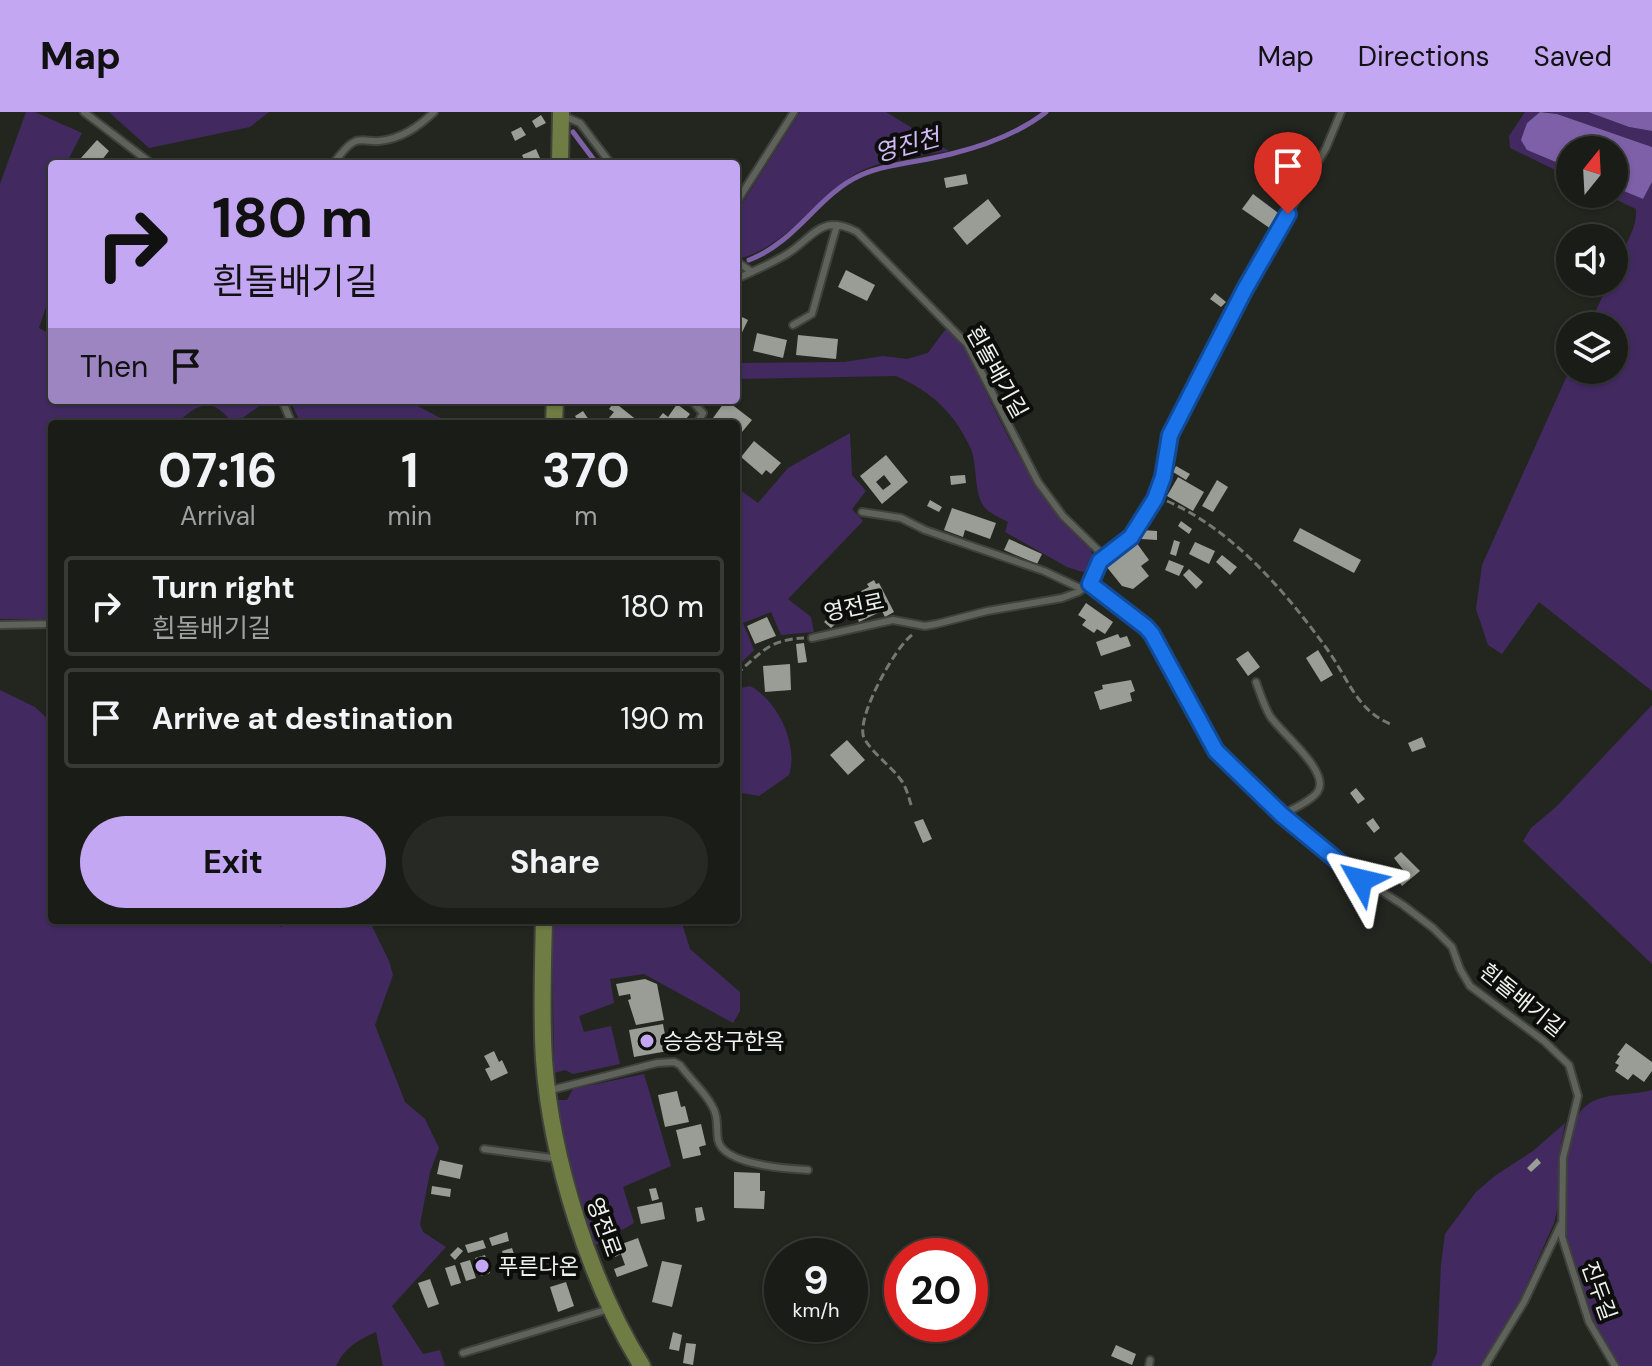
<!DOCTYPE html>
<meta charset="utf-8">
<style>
:root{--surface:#1a1c17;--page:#272924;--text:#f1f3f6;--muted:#9fa1a1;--line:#383a36;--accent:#c3a7f2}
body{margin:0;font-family:"DM Sans","Noto Sans KR",sans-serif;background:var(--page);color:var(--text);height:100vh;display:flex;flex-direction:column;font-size:30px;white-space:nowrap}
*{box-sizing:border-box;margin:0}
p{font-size:26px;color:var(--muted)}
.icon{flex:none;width:44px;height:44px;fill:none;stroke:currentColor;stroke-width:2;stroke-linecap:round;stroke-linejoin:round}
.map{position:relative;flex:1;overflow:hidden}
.panel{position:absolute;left:48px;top:308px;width:692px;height:504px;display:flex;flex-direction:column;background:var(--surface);border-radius:8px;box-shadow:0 2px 6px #0004,0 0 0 2px var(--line)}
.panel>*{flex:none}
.top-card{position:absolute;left:48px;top:48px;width:692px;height:244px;border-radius:8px;box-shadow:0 2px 6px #0004,0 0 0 2px var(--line);background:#c3a7f2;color:#111;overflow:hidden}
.needle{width:52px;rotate:18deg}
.controls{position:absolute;left:1556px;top:24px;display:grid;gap:16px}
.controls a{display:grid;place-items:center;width:72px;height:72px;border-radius:50%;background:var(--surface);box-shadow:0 2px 6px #0004,0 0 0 2px var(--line);font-size:40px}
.speed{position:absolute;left:764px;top:1126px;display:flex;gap:16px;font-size:40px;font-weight:700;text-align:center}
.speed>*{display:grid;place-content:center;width:104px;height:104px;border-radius:50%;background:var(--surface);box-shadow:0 2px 6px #0004,0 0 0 2px var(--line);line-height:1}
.speed small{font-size:20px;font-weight:400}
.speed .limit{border:12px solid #d22;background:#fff;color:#111}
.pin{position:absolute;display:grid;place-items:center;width:68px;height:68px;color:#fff;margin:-82px -34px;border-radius:50% 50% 50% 0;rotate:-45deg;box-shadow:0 0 8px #0007}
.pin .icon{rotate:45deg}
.me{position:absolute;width:88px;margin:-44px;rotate:307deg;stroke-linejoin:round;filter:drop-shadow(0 0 6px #0008)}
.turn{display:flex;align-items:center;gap:28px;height:168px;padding:0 32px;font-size:36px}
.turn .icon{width:104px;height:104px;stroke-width:2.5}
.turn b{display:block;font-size:56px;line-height:68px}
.then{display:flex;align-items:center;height:76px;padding:0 32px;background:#0003;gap:16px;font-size:30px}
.eta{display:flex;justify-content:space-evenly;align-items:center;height:136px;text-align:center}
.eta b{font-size:48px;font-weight:700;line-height:56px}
.button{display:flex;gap:16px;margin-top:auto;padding:16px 32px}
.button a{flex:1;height:92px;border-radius:48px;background:var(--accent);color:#111;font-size:32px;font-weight:700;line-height:92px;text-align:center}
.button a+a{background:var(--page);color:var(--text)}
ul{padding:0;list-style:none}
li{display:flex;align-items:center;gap:24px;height:100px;margin:0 16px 12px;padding:0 16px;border:4px solid var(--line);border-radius:8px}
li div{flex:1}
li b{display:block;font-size:30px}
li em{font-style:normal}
header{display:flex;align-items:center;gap:48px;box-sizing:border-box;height:112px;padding:0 40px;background:var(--accent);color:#111}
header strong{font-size:38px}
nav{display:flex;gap:44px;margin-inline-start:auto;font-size:28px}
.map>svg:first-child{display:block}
</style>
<header>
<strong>Map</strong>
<nav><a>Map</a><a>Directions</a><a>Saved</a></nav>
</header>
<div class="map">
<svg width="1652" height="1254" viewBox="0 0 1652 1254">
<rect width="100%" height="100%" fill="#23261f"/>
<path fill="#422a61" d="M26,0H35L82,21L66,52H52V178L39,216L52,223V288H268L241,307L230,308C211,283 195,294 176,312H52V507H0V72Z
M109,0H269L250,15L149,36Z
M800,0H886L949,39C919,44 881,46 854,63C812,89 792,130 742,146L736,142V101Z
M1525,0H1540L1527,11V38L1570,56V65L1510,36L1509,24Z
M1544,0H1588L1629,15L1652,19V35L1557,2Z
M1652,70V579L1539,490L1502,542L1488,533L1476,497L1482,453L1570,257L1614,258V214H1589L1609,170H1614C1614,144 1638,123 1636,97L1604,82H1614V75L1643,87Z
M945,218L951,220L963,233C991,288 1013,343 1050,392C1060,405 1092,430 1093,445C1093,452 1088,456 1083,460L1067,455L1005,420L1008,410C1001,406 991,402 986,397C973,383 978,355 971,337C955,301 931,279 896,264L736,267V251L844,250L883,244L907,247L928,241Z
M290,288H406L452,312H301Z
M850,321L852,363L866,379L852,397L863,409L788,487L811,505L814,520L781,523L771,500L743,511L754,538L736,556V375L758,391L788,356Z
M750,574C777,588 799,632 789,663L759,684L736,680V577Z
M0,578L35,595L52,611V808H276L280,815L300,808H369L389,849L393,863L375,913L405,990L425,1007L439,1036L430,1060L420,1112L423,1120L446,1135L392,1194L423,1242L440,1238L445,1254H383L376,1220C358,1228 344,1236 336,1254H0Z
M1652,593V852L1523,729L1531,716L1556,695Z
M552,808H681L690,837L740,880V899L733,911L644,862L610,867L614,891L579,904L584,920L611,914L620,952L573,962L565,958L554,961Z
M644,962L671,1054L623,1075L634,1111L594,1134L563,1029L556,988H567L573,977Z
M1652,978V1254H1619C1594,1220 1567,1154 1566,1111C1565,1097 1567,1083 1567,1068C1567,1045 1567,1009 1587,993C1604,980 1632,984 1652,978Z
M1565,1011L1561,1032L1558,1094L1554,1111L1519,1190L1480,1254H1431L1437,1241L1441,1152L1445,1122L1476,1080L1496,1063L1533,1039Z"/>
<path fill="#7d60a8" d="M1540,0L1557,2L1652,35V70L1643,87L1614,75V38H1570V56L1527,38L1521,28L1527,11Z
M1588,0H1652V19L1629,15Z"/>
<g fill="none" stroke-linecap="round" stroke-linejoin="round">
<path stroke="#7d60a8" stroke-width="5" d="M573,20L597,52
M749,148C798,129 817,83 861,63C889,51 921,50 951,42C984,34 1019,21 1046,0"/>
</g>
<path fill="#9a9d95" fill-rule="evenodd" d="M541,3L546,11L536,16L532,9Z
M521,15L526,23L515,29L511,20Z
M97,28L109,39L101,49L104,52H81L84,49L81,46Z
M536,37L540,46L535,48L537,52H526L522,43Z
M966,62L968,72L946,76L944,66Z
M1253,82L1281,103L1271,117L1242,97Z
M988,87L1001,104L967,133L953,116Z
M846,158L875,173L867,189L838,175Z
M1215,181L1226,190L1221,195L1210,187Z
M736,202L748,208L736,233Z
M757,221L787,228L783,246L753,239Z
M798,223L838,227L836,247L796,243Z
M726,288L752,308L742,320L736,316V312H720L713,306Z
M614,290L638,309L636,312H616L609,306L614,300L609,297Z
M677,292L690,302L682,312H654L663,301L668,305Z
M583,299L589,308L580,312L575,304Z
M754,329L781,351L771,362L766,358L762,363L741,345Z
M886,343L908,370L882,392L860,364ZM884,363L891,372L883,378L876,370Z
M1176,354L1190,362L1186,368L1173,360Z
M965,363L966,371L951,373L950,364Z
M1178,365L1204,380L1193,399L1167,384Z
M1217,368L1228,375L1213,400L1202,394Z
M930,388L942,395L939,400L927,394Z
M952,396L996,411L990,427L965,418L963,425L944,418Z
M1181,409L1192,417L1189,422L1178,414Z
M1300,416L1361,448L1354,461L1293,429Z
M1141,418L1157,419V428L1141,427Z
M1009,427L1042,442L1037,452L1004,438Z
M1174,428L1180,430L1176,444L1170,442Z
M1136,430L1149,448L1141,454L1149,464L1133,477L1122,474L1106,454Z
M1195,430L1215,439L1209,452L1189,442Z
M1222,443L1237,455L1230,463L1216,450Z
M1169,448L1184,454L1179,464L1165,458Z
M1189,457L1203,470L1196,477L1183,463Z
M874,468L876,472L879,471L894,500L885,505L882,499L859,510L856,502L852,504L844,488L869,475L867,472Z
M1086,491L1113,510L1105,522L1097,517L1094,521L1082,513L1086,508L1078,503Z
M831,503L838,509L831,516L824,510Z
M767,505L776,524L755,532L747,514Z
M1118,522L1120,526L1127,524L1131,534L1101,544L1096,530Z
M804,531L807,550L798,551L796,532Z
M1318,538L1333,563L1321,570L1306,546Z
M1248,539L1260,555L1248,564L1236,547Z
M790,552L791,578L765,580L763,554Z
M1131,568L1135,579L1130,581L1132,589L1100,598L1094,580L1103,577L1102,573Z
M1422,625L1426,635L1412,640L1408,631Z
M847,628L865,648L848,663L830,643Z
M1356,676L1365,687L1358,692L1350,681Z
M1373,706L1380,716L1374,721L1366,711Z
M923,707L932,727L923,731L914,710Z
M1401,740L1420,759L1402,774L1399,770L1407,763L1394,746Z
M645,867L657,872L664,908L636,913L628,888L631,887L630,882L619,884L616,872Z
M663,912L668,939L634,945L629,918Z
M1626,931L1652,950V959L1644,970L1633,962L1628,968L1615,959L1619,953L1615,951L1620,944L1617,943Z
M494,939L499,950L502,948L508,961L491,969L485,957L490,955L484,944Z
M677,979L681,995L685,994L689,1010L665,1015L658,983Z
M701,1012L706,1033L699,1035L701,1043L683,1047L676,1018Z
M1537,1046L1541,1051L1531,1060L1527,1056Z
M440,1048L463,1053L460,1067L437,1062Z
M734,1060L760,1061V1079H765L764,1097L734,1096Z
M432,1074L451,1077L450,1085L431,1082Z
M656,1076L659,1087L652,1089L649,1077Z
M662,1090L665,1107L641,1112L637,1095Z
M702,1095L705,1108L697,1110L695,1096Z
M507,1120L509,1129L492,1134L489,1126Z
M638,1126L648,1154L617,1165L614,1157L625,1153L621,1142L615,1145L611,1136Z
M483,1128L486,1136L468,1141L465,1133Z
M458,1135L463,1139L455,1148L450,1143Z
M512,1136L518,1154L508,1157L502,1139Z
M485,1143L490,1161L481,1164L475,1146Z
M470,1148L476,1166L466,1169L460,1151Z
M662,1149L682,1153L672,1195L652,1190Z
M455,1153L461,1171L451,1174L445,1156Z
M430,1167L439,1192L428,1196L418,1171Z
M566,1170L574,1194L558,1200L550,1175Z
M673,1220L682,1223L679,1239L669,1237Z
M686,1231L696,1232L693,1253L683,1251Z
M1116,1233L1136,1242L1132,1253L1111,1244Z"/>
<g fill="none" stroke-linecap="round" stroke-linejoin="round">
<defs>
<path id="lane" d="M84,0L152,52
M561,3L580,11L611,52
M332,52C339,46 345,34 354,30C361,26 371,30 379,29C401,27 418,15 434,0
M736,91L794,0
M736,149L752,160
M736,167C753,159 771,152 787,142C814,125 821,101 857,120L967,232L1038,370L1063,404L1100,440L1103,447
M793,213L812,202L837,113
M282,288L292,312
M691,288L703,301L697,312
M862,400L901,406L925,418L1044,459L1082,477
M1090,472L1152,522L1208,626L1229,653L1342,754L1403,793L1433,816L1452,835L1460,857L1470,874L1544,929L1569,953L1578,984L1563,1046L1562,1125L1589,1210L1615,1254
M0,513L52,512
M812,526L893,508L925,514L936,512L987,499L1062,486L1078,480L1090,472L1100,449L1131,425L1141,405L1155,387L1163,365L1170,323L1245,177L1326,36L1341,0
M1256,570C1260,581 1264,594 1270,604C1281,621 1330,659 1318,679C1312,689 1292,697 1282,703
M551,978L657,951L674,950L680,953C690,967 703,978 711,992C719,1004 716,1015 718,1028C723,1053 788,1057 808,1058
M484,1037L560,1047
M463,1241L609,1197
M1149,1254L1150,1248
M1485,1254L1524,1190L1561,1112"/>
<path id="secondary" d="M560,52L561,0
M554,312L555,288
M544,808C543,855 541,902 544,948C551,1046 590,1171 642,1254"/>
</defs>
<use href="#lane" stroke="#3f413b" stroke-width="10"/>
<use href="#secondary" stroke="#3f413b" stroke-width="20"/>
<path stroke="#757771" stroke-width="3" stroke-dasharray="8 4" stroke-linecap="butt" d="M1167,389C1233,418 1285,479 1327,537C1348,566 1357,600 1393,613
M912,523C895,535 855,607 864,626C873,642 890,653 901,668C907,676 909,687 912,696
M736,562C762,541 767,528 804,526"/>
<use href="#lane" stroke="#5f625a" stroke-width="6"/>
<use href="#secondary" stroke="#6f7d44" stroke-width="16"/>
</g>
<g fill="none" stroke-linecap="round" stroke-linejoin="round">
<defs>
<path id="route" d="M1288,102L1245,177L1170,323L1163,365L1155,387L1131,425L1100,449L1090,472L1146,515L1152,522L1216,639L1282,703L1361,768"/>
</defs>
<use href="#route" stroke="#114b97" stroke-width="20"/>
<use href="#route" stroke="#1a73e8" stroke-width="14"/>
</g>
<g fill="#c3a7f2" stroke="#0d0e0b" stroke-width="3">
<circle cx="647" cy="929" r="8"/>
<circle cx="482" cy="1154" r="8"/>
</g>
<g text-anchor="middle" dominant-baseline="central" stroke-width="8" stroke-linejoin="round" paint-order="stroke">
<g font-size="22" fill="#f0f2ed" stroke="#0d0e0b">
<text transform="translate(997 260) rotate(61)">흰돌배기길</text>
<text transform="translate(854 495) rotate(-12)">영전로</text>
<text transform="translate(1522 888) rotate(39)">흰돌배기길</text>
<text transform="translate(604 1115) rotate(70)">영전로</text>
<text transform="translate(1599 1179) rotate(70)">진두길</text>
</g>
<g font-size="22" fill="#f0f2ed" stroke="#0d0e0b" text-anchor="start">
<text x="663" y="929">승승장구한옥</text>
<text x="498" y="1154">푸른다온</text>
</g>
<g font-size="24" font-style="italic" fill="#d1bbf7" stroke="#0d0e0b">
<text transform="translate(907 33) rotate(-15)">영진천</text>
</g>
</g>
</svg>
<div class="controls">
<a><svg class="needle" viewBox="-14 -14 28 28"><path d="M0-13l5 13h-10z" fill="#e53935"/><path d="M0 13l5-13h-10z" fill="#9fa1a1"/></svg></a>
<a><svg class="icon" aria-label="sound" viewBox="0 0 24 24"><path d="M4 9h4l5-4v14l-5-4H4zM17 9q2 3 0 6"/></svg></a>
<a><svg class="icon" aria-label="layers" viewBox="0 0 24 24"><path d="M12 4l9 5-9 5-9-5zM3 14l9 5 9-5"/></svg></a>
</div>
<div class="speed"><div>9<small>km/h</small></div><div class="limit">20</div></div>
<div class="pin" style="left:1288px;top:102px;background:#d93025"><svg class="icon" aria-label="arrive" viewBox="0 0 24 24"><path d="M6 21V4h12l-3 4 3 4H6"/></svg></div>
<svg class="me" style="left:1361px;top:768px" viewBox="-20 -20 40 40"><path d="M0-17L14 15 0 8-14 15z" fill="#1a73e8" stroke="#fff" stroke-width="4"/></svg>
<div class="top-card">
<div class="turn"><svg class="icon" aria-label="right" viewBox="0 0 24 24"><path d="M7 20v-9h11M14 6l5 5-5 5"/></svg><div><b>180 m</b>흰돌배기길</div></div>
<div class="then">Then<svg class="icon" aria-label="arrive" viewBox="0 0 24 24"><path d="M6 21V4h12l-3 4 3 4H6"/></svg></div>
</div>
<section class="panel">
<div class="eta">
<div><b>07:16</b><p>Arrival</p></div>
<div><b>1</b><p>min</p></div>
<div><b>370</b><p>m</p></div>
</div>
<ul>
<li><svg class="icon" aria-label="right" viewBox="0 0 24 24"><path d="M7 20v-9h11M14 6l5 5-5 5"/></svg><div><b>Turn right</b><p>흰돌배기길</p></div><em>180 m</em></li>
<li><svg class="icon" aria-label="arrive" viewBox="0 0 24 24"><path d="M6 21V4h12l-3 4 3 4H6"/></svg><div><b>Arrive at destination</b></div><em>190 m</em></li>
</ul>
<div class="button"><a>Exit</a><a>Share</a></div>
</section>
</div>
